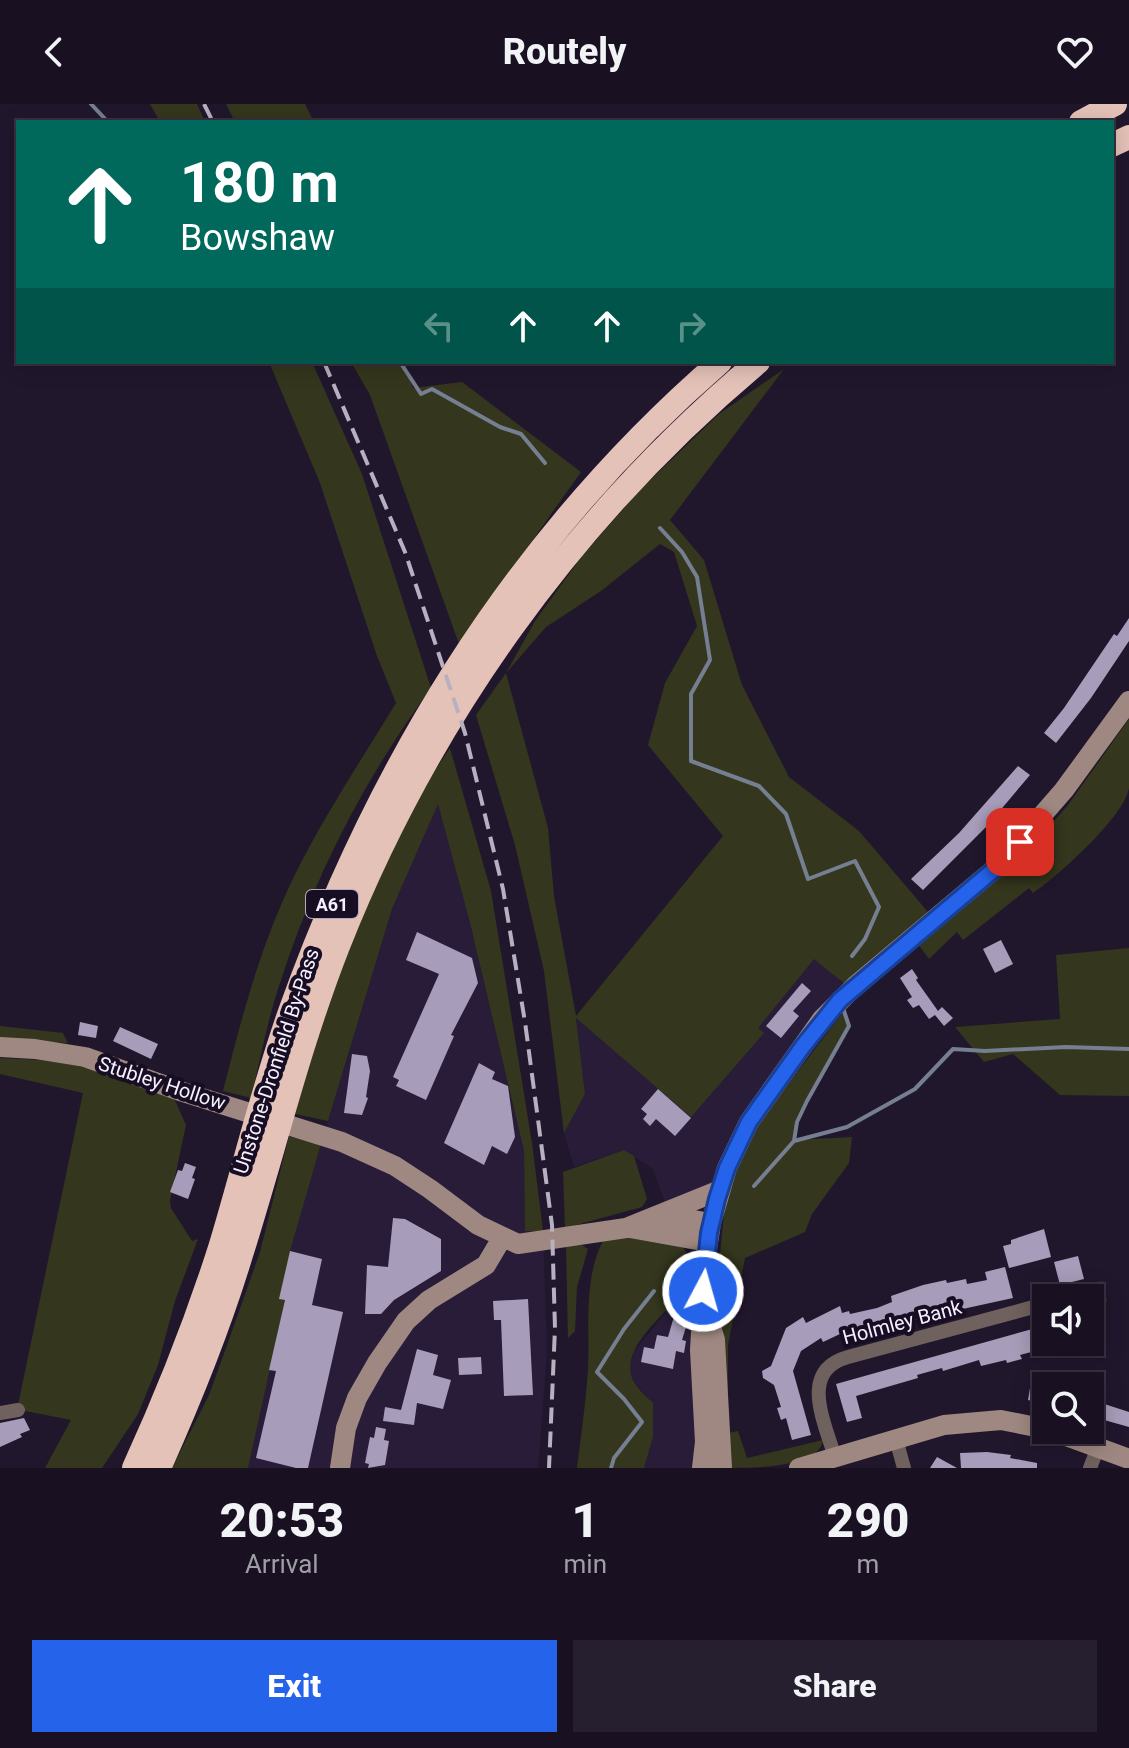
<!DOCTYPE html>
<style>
:root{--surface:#191122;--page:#261f2f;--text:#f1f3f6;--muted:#9f9da5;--line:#373140;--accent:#2563eb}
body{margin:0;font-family:Roboto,sans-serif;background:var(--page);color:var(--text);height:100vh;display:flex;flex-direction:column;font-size:30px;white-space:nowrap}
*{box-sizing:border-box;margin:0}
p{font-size:26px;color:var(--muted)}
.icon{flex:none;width:44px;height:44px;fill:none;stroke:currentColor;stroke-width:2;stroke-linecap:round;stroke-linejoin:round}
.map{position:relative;height:1364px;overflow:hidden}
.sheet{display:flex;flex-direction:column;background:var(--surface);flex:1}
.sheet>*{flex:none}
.top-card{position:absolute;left:16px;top:16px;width:1098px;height:244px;border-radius:0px;box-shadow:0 4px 20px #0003,0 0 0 2px var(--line);background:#00695c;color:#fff;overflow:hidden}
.controls{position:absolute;left:1032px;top:1180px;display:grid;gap:16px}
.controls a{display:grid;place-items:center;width:72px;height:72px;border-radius:0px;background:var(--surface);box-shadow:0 4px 20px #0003,0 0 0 2px var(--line);font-size:40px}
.pin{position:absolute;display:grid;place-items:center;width:68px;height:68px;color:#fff;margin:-34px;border-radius:16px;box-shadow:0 4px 12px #0006}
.me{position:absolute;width:88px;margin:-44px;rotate:6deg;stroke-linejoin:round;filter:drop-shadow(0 0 6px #0008)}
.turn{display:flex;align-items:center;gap:28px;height:168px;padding:0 32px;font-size:36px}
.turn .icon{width:104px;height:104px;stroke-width:2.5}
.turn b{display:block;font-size:56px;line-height:68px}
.lanes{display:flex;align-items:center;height:76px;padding:0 32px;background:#0003;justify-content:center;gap:40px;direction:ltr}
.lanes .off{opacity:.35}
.eta{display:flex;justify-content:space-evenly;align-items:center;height:136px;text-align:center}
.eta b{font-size:48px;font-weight:800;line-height:56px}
.cta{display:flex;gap:16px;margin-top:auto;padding:16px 32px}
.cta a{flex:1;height:92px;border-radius:0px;background:var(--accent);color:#fff;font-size:32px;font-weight:800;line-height:92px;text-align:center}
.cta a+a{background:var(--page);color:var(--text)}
header{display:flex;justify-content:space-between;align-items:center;height:104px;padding:0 32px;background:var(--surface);font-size:36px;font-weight:800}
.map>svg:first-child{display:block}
</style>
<header><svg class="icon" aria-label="back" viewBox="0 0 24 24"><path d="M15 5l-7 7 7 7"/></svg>Routely<svg class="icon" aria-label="heart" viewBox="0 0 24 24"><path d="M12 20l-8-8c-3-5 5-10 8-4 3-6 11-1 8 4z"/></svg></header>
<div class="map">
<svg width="1129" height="1364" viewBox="0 0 1129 1364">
<rect width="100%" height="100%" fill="#21172d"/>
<path fill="#291c39" d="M438,699L470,819L524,1047L525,1127H543L547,1249L538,1364H248L290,1147L303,1100L392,805Z
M723,732L845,880L844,907L757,1021L726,1090L667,1104L653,1065L624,1046L574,1063L564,1029L585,990L576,913Z
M673,1199L690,1201L714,1210L724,1364H644L653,1333V1299L634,1279L629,1263L634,1248Z"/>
<path fill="#34361d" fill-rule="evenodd" d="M150,0H197L205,18H160Z
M226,0H305L314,18H235Z
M269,258H312L362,370L431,584C364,675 313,775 279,882C267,918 260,957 251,994L223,987C239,924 255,861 281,801C312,729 356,665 396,599L377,552L320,379Z
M351,258H405L413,284L462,278L581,368L459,540L370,291Z
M784,265L670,416L704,456L742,581L789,673L859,727L928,808L845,880L814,855L758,924L764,929L691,1013L576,914L585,990L564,1029L544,867L515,741L476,611L506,569L535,517L582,452L641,385L719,310ZM660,440L674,448L697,522L665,579L648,641L723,732L576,912L554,792L548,724L506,569L546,523L601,487Z
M1129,615C1129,637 1129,663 1129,684C1124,713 1058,772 1033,789L1029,784L963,836L957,828L929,855L918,840L1017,760L1068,701Z
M450,644L491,787L532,1039L543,1127H525L524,1047L470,819L438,700L392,805L328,1017L295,1010C333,883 374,753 450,644Z
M1129,844V992L1060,991L1013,950L984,958L955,923L1060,915L1056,851Z
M844,907L849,922L797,1018L794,1036L852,1033L849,1059L812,1110L805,1128L745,1154L728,1241V1298L714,1210L726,1090L757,1021Z
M0,922L63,929L68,939L0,935Z
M0,954L66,957L173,992L186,1021L170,1096L171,1104L192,1137L198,1135L175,1197L158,1261L138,1310L102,1364H45L71,1316L25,1307L18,1301L83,989L0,970Z
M289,1032L321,1040L290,1147L285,1196L248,1364H172L209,1291L226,1244L260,1148Z
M624,1046L634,1052L647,1095L642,1103L565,1124L563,1068Z
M646,1132C655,1134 670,1135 678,1139C697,1151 690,1184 690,1201L673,1199C655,1219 617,1251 635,1280C640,1287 647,1293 653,1299V1333L644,1364H577C581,1331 586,1298 588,1265C590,1225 583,1174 603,1137L615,1134Z
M579,1139L588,1145L577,1183L575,1227L568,1234L566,1142Z
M1103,1177L1107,1197L1090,1201V1194H1046V1200L1038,1188Z
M738,1327L747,1354L823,1336C820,1364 751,1364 728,1364V1329Z"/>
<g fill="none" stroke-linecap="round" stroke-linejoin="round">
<path stroke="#767e92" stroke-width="4" d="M91,0L108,18
M400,258L421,290L432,285L500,323L521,330L545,359
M660,424L682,448L697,473L710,556L691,590V657L759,682L786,710L808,775L855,757L879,803L865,835L852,852
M794,1037L847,1023L915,985L953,945L985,947L1066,943L1129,945
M754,1082L794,1037L797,1018L807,997L849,922L844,907
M611,1364L614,1354L642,1318L624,1295L597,1268L624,1225L654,1187"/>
</g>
<path fill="#a79cb9" d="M1129,514V537L1091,594L1056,639L1044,629L1064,604L1114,530L1117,532Z
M1018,662L1030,671L987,722L923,786L911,775L959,729Z
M417,828L472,854L478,879L451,931L454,932L426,996L396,982L399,976L393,973L439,870L406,856Z
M1001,836L1013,860L995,869L983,845Z
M912,865L918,874L916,876L938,907L942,903L953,914L944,922L935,911L929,915L919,901L913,904L907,896L912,893L900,874Z
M802,879L811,887L793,907L799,912L781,934L766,922Z
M80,918L98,922L96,934L78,931Z
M120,923L158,940L151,955L113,937Z
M352,950L367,952L370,967L366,993L368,994L362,1011L344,1009Z
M479,959L495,968L492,975L508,982L515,1033L507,1050L492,1042L484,1061L444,1039Z
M658,985L691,1014L675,1032L656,1015L650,1022L643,1015L647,1010L641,1005Z
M185,1059L196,1063L192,1074L195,1075L188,1095L170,1088L178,1066L182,1067Z
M393,1114L405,1115L441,1135V1167L394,1196L381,1210H365L367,1161L388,1163Z
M1044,1125L1051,1153L1009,1164L1003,1142L1011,1140V1136Z
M290,1147L322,1155L312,1201L343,1208L308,1364H296L256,1354L276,1267L269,1266L285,1196L279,1195Z
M1078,1152L1084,1175L1060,1181L1054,1158Z
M1005,1163L1013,1194L958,1206V1204L842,1236L840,1230L823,1238L821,1234L801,1247L793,1267L811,1331L792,1336L786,1314L781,1316L777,1304L781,1303L774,1281L763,1274L762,1267L771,1262L786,1224L803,1213L806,1219L840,1202L842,1209L849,1207L850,1210L877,1204L892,1198L891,1192L923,1181L946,1176L947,1179L966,1175L967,1180L987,1176L985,1168Z
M528,1195L533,1291L504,1292L501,1216H494L493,1197Z
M675,1209L689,1213L682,1236L686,1237L684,1249L676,1247L673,1265L641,1258L644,1243L654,1245L657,1231L668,1233Z
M1097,1209L1105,1216L1099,1224L1104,1228L1090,1246V1216Z
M1036,1224L1037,1226L1046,1224V1244L1020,1251L1022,1255L1007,1259L1006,1256L981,1262L979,1256L943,1267L942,1264L917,1271L918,1274L856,1292L862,1314L847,1318L836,1280Z
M417,1245L438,1251L433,1271L451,1276L443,1305L417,1299L414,1321L383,1317L385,1303L401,1306Z
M481,1253L482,1270L459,1271L458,1254Z
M1031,1278L1046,1281V1300L1028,1296Z
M1092,1296L1129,1308V1323L1090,1312Z
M24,1314L30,1326L20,1330L22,1333L0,1343V1319Z
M376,1323L386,1325L384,1336L389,1337L385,1361L368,1364L369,1360L365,1359L370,1333L374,1334Z
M987,1348L1011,1351L1010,1354L1037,1359V1364H961L960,1349Z
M937,1353L957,1364H930Z"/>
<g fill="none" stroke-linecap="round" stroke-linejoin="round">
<path stroke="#6f615d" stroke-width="14" d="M0,1309L18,1306
M896,1335L904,1364
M835,1354C825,1318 798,1267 848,1253L1037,1202
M1090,1364L1098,1343"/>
<path stroke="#9f8881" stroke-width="20" d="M0,943L35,945L85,953L183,988L342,1038L395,1062L430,1085L478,1121L518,1140L626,1124L720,1086
M659,1113L682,1114L711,1119
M630,1124L708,1138
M707,1210L715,1236L722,1364
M1050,1326L1129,1355
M340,1364L346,1324L357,1294L377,1259L406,1217L429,1196L486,1161L502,1134
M702,1364L705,1338L700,1246L705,1158L711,1119L727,1064L749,1018L822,915L855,882L997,763L1064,686L1129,597
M799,1364L944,1321L1001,1316L1046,1325"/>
<path stroke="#e5c2b8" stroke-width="24" d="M1081,18L1115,0
M1112,41L1129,33
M134,1364C167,1292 196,1219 220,1144C244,1065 263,983 291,905C381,655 518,433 720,258
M159,1364C190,1295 218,1226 240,1154C273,1050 298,944 338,842C428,615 571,415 758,258"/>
<path stroke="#b7b0c1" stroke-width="4" stroke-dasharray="16 8" stroke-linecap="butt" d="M204,0L213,18
M324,258L405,448L465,629L503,785L525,918L552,1121L555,1224L549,1364"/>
</g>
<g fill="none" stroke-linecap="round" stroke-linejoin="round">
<defs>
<path id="route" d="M703,1187L709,1129L717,1095L727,1064L749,1018L803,942L840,896L997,763L1020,738"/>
</defs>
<use href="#route" stroke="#184099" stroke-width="20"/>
<use href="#route" stroke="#2563eb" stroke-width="14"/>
</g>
<g text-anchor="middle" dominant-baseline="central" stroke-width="8" stroke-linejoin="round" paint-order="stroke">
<rect fill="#170e23" stroke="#b2acbc" stroke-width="2" x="306" y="786" width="52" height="28" rx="6"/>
<g font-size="18" font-weight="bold" fill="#f5effe">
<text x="332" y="800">A61</text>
</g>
<g font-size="20" fill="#f5effe" stroke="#170e23">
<text transform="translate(276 957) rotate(-72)">Unstone-Dronfield By-Pass</text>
<text transform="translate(162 979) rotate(18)">Stubley Hollow</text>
<text transform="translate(902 1218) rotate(-15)">Holmley Bank</text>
</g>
</g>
</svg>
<div class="controls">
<a><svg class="icon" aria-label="sound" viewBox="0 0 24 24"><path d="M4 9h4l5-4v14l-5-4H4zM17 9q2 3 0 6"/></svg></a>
<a><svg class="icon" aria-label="search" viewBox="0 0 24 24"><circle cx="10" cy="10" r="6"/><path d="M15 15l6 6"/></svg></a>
</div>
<div class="pin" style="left:1020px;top:738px;background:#d93025"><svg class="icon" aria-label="arrive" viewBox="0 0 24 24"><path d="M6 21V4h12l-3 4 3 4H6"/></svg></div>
<svg class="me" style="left:703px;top:1187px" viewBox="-20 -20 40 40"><circle r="17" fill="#2563eb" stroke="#fff" stroke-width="3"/><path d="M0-11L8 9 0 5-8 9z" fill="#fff"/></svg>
<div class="top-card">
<div class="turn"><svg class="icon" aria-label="ahead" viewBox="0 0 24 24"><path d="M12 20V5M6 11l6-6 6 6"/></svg><div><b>180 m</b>Bowshaw</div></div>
<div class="lanes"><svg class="icon off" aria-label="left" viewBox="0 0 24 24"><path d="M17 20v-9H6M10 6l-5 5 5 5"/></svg><svg class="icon" aria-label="ahead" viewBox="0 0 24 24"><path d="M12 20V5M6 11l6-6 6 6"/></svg><svg class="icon" aria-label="ahead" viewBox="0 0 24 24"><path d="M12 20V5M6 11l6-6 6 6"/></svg><svg class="icon off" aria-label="right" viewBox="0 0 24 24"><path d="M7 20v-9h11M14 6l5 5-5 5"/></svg></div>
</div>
</div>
<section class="sheet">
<div class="eta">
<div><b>20:53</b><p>Arrival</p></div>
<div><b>1</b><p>min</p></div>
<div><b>290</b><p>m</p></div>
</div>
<div class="cta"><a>Exit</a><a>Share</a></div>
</section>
